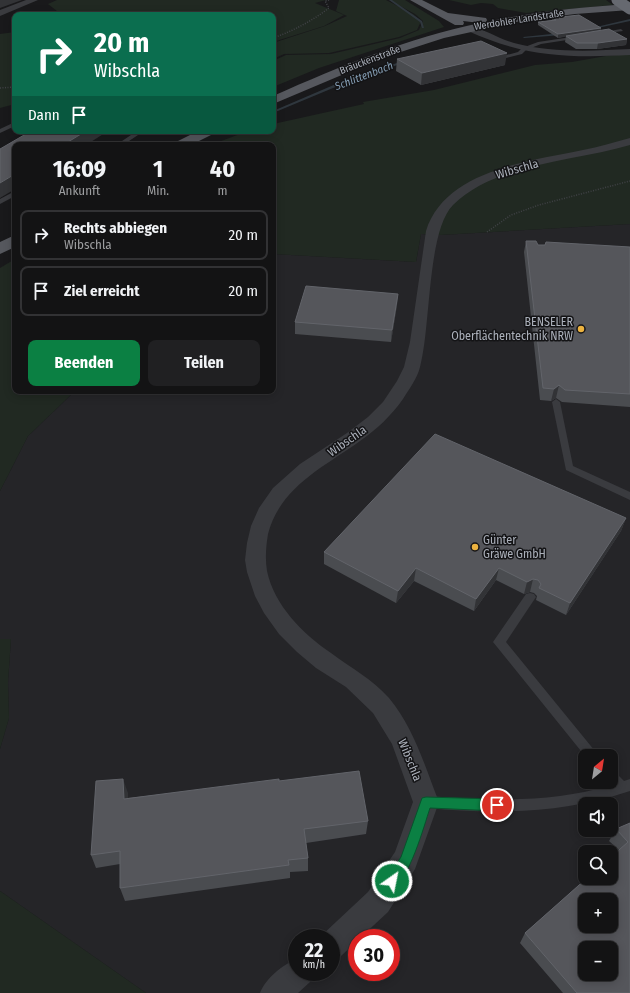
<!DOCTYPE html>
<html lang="de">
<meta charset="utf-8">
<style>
:root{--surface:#131314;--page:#202022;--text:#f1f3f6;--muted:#9d9ea0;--line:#323234;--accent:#0b8043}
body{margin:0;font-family:"Fira Sans Condensed",sans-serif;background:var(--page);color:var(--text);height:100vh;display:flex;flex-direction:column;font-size:15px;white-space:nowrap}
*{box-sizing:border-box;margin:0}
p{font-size:13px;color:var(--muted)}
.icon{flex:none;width:22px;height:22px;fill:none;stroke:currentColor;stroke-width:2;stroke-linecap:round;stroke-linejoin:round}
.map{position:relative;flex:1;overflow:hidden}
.side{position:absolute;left:12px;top:142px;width:264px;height:252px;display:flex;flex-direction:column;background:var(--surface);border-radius:8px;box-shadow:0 2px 10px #0003,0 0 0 1px var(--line)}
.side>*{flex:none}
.top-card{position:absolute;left:12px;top:12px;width:264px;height:122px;border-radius:8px;box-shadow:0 2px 10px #0003,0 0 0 1px var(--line);background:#0b6e4f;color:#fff;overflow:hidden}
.needle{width:26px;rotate:30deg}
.buttons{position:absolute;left:578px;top:749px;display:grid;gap:8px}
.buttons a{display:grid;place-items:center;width:40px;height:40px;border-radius:8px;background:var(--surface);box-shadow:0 2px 10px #0003,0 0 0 1px var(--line);font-size:20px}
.speed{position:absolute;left:288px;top:929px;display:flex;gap:8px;font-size:20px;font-weight:700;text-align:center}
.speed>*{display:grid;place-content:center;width:52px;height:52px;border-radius:50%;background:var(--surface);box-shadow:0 2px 10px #0003,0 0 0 1px var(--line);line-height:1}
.speed small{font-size:10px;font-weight:400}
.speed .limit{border:6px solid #d22;background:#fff;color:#111}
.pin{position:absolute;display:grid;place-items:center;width:34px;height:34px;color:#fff;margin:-17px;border:2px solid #fff;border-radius:50%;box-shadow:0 1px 4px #0007}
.me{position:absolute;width:44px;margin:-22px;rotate:33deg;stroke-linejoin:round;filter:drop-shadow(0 0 3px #0008)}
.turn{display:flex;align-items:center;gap:14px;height:84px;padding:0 16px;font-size:18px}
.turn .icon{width:52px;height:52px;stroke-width:2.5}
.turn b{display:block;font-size:28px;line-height:34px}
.then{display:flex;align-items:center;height:38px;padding:0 16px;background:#0003;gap:8px;font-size:15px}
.eta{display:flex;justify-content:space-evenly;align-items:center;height:68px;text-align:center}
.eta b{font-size:24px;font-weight:700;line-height:28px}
.action{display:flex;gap:8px;margin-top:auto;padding:8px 16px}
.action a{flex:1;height:46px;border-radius:8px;background:var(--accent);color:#fff;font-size:16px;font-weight:700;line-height:46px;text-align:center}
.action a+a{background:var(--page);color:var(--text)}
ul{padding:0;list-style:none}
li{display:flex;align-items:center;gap:12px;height:50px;margin:0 8px 6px;padding:0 8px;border:2px solid var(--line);border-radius:8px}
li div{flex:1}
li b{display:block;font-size:15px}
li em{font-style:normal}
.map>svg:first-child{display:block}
</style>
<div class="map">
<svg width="630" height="993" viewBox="0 0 630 993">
<rect width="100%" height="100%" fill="#19191b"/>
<path fill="#252528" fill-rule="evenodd" d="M630,224V993H146L0,891V749L9,718L8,682L11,639H0V491L28,436L75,391H273V254L416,262L421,234L440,235ZM585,756H611V782H585ZM585,804H611V830H585ZM585,852H611V878H585ZM585,900H611V926H585ZM297,938H331V972H297ZM357,938H391V972H357ZM585,948H611V974H585Z"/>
<path fill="#212922" d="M57,0H326L315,3L344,15L324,26L273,42V15H62L48,4Z
M339,0H386L413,14L421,21L417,30L399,37L329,53L284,54L273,59V43L325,26L347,16L336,11Z
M389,0H405L439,21L444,27L319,68L273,87V61L286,55L331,54L400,38L419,30L423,21L415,14Z
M449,0H606L613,5L526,13L498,8L493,4L481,3L471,5Z
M15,32V104L0,108V34Z
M630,54V224L440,235L421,234L416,262L273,254V145H214L216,143L248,131H273V124L364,104L363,102L434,90L535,65L572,62L606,56Z
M15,259V391H75L28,436L0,491V268Z
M0,639H11L8,682L9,718L0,749Z
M0,891L146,993H0Z"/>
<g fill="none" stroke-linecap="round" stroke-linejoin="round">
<path fill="#2f373e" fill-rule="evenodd" d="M389,0H392L422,21L424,28H422L420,22Z
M630,19V21L593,29L592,28Z
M561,33L562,35L524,38L523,37Z
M403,61L406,62L345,83L273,113V111L343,81Z"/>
<path stroke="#404246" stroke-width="1.5" stroke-dasharray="1 1.5" stroke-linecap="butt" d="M273,38C293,31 312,21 329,8L325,1L329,0
M0,88L15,87
M487,232L511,215L539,205L630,181"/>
<path fill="#3a3b3f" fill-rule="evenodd" d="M621,29L623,31L600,34L598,33Z
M578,36L580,38L541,44L526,50L522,54L502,59L499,57L518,52L522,48L538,42Z
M15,122V126L0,133V129Z
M137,131H144L123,145H116Z
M15,191V196L0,204V199Z
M556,399L560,402L573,466L630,492V500L566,470L552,402Z
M530,593L534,594L536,597L506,642L599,756H585L493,642L526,594Z
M611,771L616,773L624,781L630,779V791C562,814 497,814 426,808L421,807L419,802L421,797L426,796C486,800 552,804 610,785L607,782H611Z"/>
<path fill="#3a3b3f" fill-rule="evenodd" d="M26,0H38L0,16V10Z
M471,26C486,30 499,39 514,43C552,53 591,51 630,49V55C569,58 525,57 468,31L467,29Z
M630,138V145C574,162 497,162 453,205C427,231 431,327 420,367C417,379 409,389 403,399C391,416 377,429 360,441C324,467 280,487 268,534C266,546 265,559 267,571C274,605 303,634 331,653C351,668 372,679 389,698C414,728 425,767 439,802L415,869L388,912L360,938H357V941L341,956L331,960V938H320L321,936L368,892L395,852L413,802L392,744L373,713L346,687L316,668L297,652L279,634L264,613L255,596L247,572L245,560L247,543L251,526L259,508L273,488L300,464L347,433L368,417L383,402L397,381L404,367L410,342L426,231C445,170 530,161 583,150C599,147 614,142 630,138Z
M297,959V972H315L310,982L298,993H260C266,978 282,965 297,959Z"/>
<path fill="#56585e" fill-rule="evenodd" d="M410,0H422L448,13L486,18L487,20L486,22C533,12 582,7 630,4V10L575,14L521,21L444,38L382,58L273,104V96C341,66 408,38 480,23L463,21L464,23L463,25H455Z
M198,131H214L213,134L191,145H174L176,142Z
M15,235V247L0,254V242Z"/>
<path stroke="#666970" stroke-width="11" d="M617,0L630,9"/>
</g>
<path fill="#4a4c50" d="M552,18L601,28L600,31L627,39L626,45L597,49H576L565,42L566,36L558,38L538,25V22L552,21Z
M397,59L505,65L421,85L396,71Z
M526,241L538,245L630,247V407L562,402L556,398L551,401L540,400L524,252Z
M398,294L397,305L391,342L295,334V322Z
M626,518L621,531L566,615L536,600L537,596L534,593L530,592L524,594L496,580L474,611L414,581L396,603L324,564V552Z
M279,781L368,821L366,834L306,843L308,858V871L290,872V878L125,901L120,888V864L96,868L91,855L128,793V798Z
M630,823V993H563L520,943L525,933L619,850L609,841L616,829Z"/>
<path fill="#323336" d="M0,0H22L0,8Z
M601,28L600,31L558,38V34Z
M627,39L626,45L597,49L598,43Z
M507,53L505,65L421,85L422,73Z
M86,131H108L86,145H63Z
M15,174V189L0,198V183Z
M398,294L397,305L391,342L392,330Z
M559,385L556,398L551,401L554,389Z
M626,518L621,531L566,615L570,603Z
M416,568L414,581L396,603L398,591Z
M499,568L496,580L474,611L476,599Z
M533,579L530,592L524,594L527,582Z
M123,779L128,793V813L124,799Z"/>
<path fill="#55565b" stroke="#62646a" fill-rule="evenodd" d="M579,15L601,28L558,34L538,22L556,20L552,18Z
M609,29L627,39L598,43H577L566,36Z
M481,41L507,53L422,73L397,59Z
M31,131H86L63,145H15V174L0,183V149Z
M526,241H536L538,245H545L546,242L630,247V394L565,390L559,385L554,389L543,388Z
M306,286L398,294L392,330L295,322Z
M435,434L626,518L570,603L539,588L541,584L538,580L533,579L527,582L499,568L476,599L416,568L398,591L324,552Z
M359,771L368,821L304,829L308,858L288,860L289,865L120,888V851L91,855L96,781L123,779L124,799L279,779V781Z
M630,823V993H577L525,933L587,878H611V857L628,842L616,829ZM585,900H611V926H585ZM585,948H611V974H585Z"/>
<path fill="#0b8043" stroke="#07532c" d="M426,797L497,799L501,801L503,805L501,809L497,811L430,808C424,826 409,881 392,888L387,886L385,881L401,857L422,798Z"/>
<g fill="#ecb23f" stroke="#141416" stroke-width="1.5">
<circle cx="581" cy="329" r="4"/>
<circle cx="475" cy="547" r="4"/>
</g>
<g text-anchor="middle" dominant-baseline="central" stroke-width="3" stroke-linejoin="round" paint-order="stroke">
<g font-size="10" fill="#abb0ba" stroke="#141416">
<text transform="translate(519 20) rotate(-9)">Werdohler Landstraße</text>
<text transform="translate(370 60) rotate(-21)">Bräuckenstraße</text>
</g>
<g font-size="11" font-style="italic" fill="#849db3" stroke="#141416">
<text transform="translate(364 76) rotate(-21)">Schlittenbach</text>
</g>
<g font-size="12" fill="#abb0ba" stroke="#141416">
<text transform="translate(517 169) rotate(-16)">Wibschla</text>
<text transform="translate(347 441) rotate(-35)">Wibschla</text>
<text transform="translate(410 760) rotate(68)">Wibschla</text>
</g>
<g font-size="12" fill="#abb0ba" stroke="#141416" text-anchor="end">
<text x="573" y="322">BENSELER<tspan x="573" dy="14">Oberflächentechnik NRW</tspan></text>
<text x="483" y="540" text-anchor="start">Günter<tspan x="483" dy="14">Gräwe GmbH</tspan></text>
</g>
</g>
</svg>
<div class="buttons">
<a><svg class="needle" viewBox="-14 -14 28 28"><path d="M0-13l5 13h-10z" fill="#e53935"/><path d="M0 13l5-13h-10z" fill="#9d9ea0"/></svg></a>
<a><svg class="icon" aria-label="sound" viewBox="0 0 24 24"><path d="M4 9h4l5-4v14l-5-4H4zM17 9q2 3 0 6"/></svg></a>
<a><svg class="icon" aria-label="search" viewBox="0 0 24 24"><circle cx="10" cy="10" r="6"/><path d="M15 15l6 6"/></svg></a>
<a>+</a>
<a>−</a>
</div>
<div class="speed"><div>22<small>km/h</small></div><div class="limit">30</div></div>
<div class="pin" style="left:497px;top:805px;background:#d93025"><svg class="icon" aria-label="arrive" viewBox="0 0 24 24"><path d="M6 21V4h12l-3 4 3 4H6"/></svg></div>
<svg class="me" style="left:392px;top:881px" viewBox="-20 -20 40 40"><circle r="17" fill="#0b8043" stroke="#fff" stroke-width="3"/><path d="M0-11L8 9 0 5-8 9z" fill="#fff"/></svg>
<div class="top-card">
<div class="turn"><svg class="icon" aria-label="right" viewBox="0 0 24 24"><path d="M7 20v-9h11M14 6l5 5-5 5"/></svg><div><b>20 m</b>Wibschla</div></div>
<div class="then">Dann<svg class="icon" aria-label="arrive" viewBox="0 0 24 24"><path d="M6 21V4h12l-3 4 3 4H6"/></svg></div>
</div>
<section class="side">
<div class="eta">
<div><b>16:09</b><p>Ankunft</p></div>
<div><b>1</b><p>Min.</p></div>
<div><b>40</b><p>m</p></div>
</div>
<ul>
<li><svg class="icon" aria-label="right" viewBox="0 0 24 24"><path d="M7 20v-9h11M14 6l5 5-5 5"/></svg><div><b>Rechts abbiegen</b><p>Wibschla</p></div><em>20 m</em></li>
<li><svg class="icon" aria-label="arrive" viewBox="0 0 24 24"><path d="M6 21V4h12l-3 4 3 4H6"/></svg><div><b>Ziel erreicht</b></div><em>20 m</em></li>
</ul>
<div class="action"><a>Beenden</a><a>Teilen</a></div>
</section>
</div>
